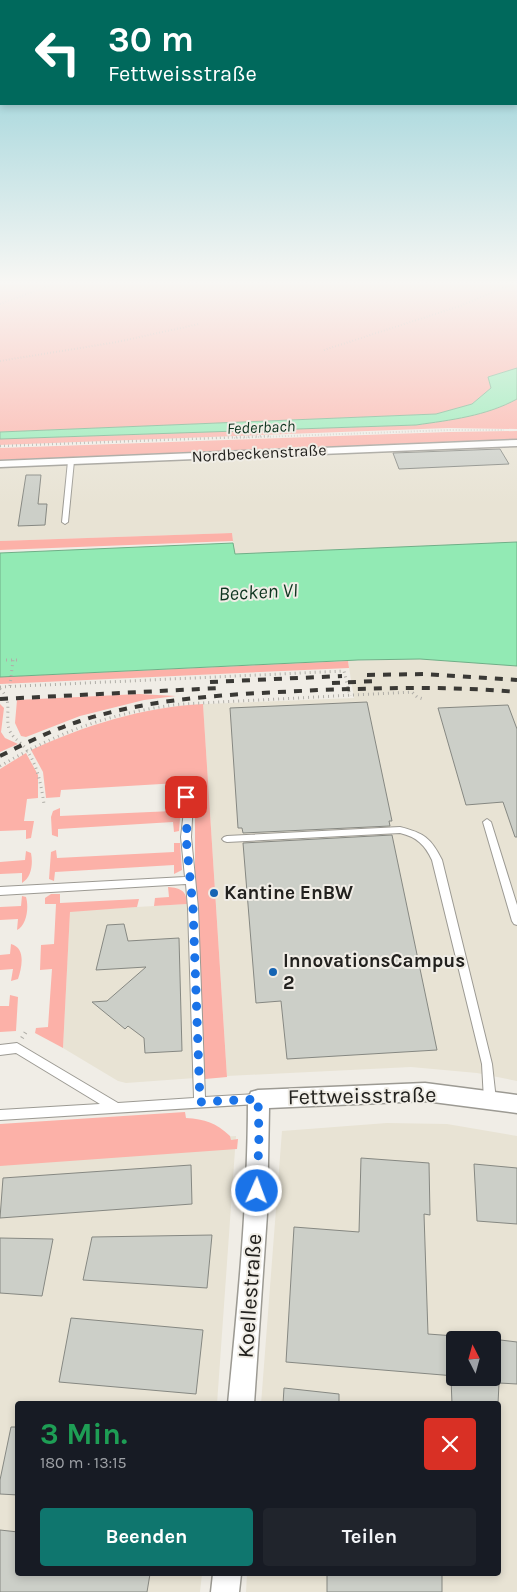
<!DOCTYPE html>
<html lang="de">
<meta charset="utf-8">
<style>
:root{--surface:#171b24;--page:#20242c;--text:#f1f3f6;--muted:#9ea1a6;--accent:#0f766e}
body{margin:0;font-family:Karla,sans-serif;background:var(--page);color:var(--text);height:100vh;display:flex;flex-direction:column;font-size:19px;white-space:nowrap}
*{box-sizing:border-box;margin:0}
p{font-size:16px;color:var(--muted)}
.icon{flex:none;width:28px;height:28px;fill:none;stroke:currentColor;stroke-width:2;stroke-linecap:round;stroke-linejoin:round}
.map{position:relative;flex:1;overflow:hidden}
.sheet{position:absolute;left:15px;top:1401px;width:486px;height:175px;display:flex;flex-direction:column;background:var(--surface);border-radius:5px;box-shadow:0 2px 8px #0003}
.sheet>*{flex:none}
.guide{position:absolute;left:0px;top:0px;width:518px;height:105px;box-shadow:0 2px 8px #0003;background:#00695c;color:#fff;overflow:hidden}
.needle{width:32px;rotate:354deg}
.fabs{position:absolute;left:446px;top:1331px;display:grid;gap:10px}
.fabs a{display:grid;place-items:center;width:55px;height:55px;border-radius:5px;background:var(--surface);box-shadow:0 2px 8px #0003;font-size:25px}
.pin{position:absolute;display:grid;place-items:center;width:42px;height:42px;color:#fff;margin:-21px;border-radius:10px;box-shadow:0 2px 8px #0006}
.me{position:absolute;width:55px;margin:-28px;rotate:2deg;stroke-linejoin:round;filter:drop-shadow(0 0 4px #0008)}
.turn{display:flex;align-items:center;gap:18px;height:105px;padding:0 25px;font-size:22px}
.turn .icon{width:65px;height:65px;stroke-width:2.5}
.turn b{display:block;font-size:35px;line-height:42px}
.round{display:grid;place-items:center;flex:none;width:52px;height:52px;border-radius:5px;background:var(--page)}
.head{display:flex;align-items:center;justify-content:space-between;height:85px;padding:0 25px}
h1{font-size:30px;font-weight:700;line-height:38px;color:#1e9e55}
.action{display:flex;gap:10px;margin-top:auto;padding:10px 25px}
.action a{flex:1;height:58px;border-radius:5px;background:var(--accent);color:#fff;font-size:20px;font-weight:700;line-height:58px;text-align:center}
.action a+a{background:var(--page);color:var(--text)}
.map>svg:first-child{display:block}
</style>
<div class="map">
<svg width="517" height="1592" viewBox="0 0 517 1592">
<rect width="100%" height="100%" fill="#f0ede6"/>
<path fill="#e8e3d4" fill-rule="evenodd" d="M517,446V542L234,554L232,533L0,541V467Z
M420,659L517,666V1081L477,1073L411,1067L227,1076L203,704L354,698L348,661Z
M187,904L195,1078L126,1083L118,1081L63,1048L70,911Z
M387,1123L447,1124L517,1136V1592H246L247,1574H499V1404H261L282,1131ZM455,1340H492V1378H455Z
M236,1136L217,1404H18V1574H202L200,1592H0V1153Z"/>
<path fill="#fcb1a8" d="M0,282H517V368L488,377L491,388L472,404L436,414L0,432Z
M517,399V429L448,428L0,445V439L416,425C451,420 486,416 517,399Z
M517,431V439L0,460V448L449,432Z
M232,533L233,541L0,550V541Z
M348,661L349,668L0,684V677Z
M139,694L176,696L144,700L80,716L26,737L21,736L15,723L17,700Z
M0,704L4,708L1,732L5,738L18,744L0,752Z
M203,704L227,1077L205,1079L195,881V802L191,793L179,791L178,783L61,790L60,797L46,798L43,772L31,750C86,725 143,707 203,704Z
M26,753L38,775V798L27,799L24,821H34L31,838L26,839V830L0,831V769Z
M174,803L181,807L179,831L174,832L173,822L58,829V837L52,835L51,817L53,811L60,808V816L173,811Z
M174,843H180L182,870L174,874V865L55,872L54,881L49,879L51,852L56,850L57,858L174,852Z
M26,851L31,853C33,863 32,877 22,883V873L0,874V862L25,860Z
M168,887C181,888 187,891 187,904L154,906L155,898L169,897Z
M51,894H60V903L139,899L137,907L70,912L63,1048L35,1033L36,1028L48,1027L52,969L40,970L41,945L54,944L56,904H45V898Z
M22,896L26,897C29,907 27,925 17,930L18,919L0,920V907L21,906Z
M11,944C26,948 22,967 18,979L11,981L13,969L0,970V955L10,954Z
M10,995L18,997L16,1031L0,1032V1006H9Z
M185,1112L186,1118C205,1119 216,1123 230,1136L231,1140L238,1139L237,1149L0,1166V1124Z"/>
<path fill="#92eab4" stroke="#70ae87" d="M517,368V399C486,416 451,420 416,425L0,439V432L436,414L472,404L491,388L488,377Z
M517,542V666L420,659L358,660L0,677V553L233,543L235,554Z"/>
<path fill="#cccfc8" stroke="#868882" d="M500,449L509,464L399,469L393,453Z
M26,475H41L38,504H47L45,525L18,526Z
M367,702L392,821H389L390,826L243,833L242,828H238L230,708Z
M508,705L517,729V837H515L503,802L466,805L438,708Z
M392,835L437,1050L287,1059L281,1001L256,1003L243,843Z
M124,924L128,941L179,938L182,1051L145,1053L144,1038L128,1026L125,1029L92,1002L107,1001L146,967L96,970L107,925Z
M361,1158L429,1163L430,1215L424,1214L428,1334L455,1336V1376L286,1362L294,1227L359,1232Z
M474,1164L517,1168V1224L477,1221Z
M191,1165L192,1204L0,1218L3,1178Z
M212,1235L207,1288L83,1280L92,1237Z
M0,1238L53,1239L42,1296L0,1293Z
M71,1318L203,1330L196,1394L59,1382Z
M492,1339L517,1342V1384L499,1383L498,1404H452L451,1378H492Z
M284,1388L339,1394V1404H283Z
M11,1427H18V1495L0,1494V1480Z
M0,1530L18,1532V1574H150L147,1592H0Z
M327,1574H442V1592H327Z"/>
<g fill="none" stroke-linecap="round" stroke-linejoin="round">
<defs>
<path id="lane" d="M71,459L74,461L68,522L65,524L62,522L68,461Z
M186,794L189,795L193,802L191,837L198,908L205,1097L258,1094L262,1095L264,1099L262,1103L258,1104L0,1120V1110L100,1104L16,1053L0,1055V1045L17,1043L118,1103L194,1098L188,908L186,884L0,895V887L185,877L181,837L185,802L182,797Z
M487,819L491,822L517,905V925L514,924L512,921L483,822Z
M400,827C424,833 431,838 442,860L492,1064L496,1100L494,1104L490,1105L486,1104L484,1100L482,1064L432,860C425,845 417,837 400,833L227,842L224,841L222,839L224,837L227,836Z"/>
<path id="street" d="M517,440V446L0,467V461Z
M425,1083L517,1095V1113L425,1101L269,1108L267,1214L254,1404H228C238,1302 248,1201 248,1099L251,1092L258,1090Z
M213,1574H241L239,1592H211Z"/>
</defs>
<use href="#lane" stroke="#9c9a93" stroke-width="2"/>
<use href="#street" stroke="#9c9a93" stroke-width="3"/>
<path stroke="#b0aea8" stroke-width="2" stroke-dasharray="0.5 2.5" stroke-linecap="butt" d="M0,304L59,282
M324,350L460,306L517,282
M0,361L117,342L199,324
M234,438L450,430H504"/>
<path stroke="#b0aea8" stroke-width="2.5" stroke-dasharray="1 3" stroke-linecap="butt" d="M0,446L269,436"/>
<path stroke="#b0aea8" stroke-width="3" stroke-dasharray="1 4" stroke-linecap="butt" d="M6,660H19
M10,686L13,660
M0,687L344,671L350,696
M0,689C13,701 5,713 9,729C12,738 21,742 26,749C38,766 41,785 44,804
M0,766C60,731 113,712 182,704L412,692L417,697L423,699"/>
<path stroke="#b0aea8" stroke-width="4" stroke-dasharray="1 4.5" stroke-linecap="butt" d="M22,1038L27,1030"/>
<use href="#lane" fill="#fff" fill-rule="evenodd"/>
<use href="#street" fill="#fff" fill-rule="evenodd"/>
<path stroke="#3a3935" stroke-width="4" stroke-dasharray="8 8" stroke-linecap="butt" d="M367,675L423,674L517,680
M210,682L342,676
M332,683L377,681
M0,699L220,688
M0,756C26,743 52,730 80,721C157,696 240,694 320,690C386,688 451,686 517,692"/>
</g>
<linearGradient id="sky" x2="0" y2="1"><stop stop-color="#85cad3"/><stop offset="0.56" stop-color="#f8f7f4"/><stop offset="1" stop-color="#f8f7f4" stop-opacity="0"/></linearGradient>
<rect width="517" height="505" fill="url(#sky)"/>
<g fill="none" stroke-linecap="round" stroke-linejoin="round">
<path stroke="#1a73e8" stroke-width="9" stroke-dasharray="0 16.2" d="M186,797L189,802L186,837L193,908L200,1102L258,1099L259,1136L257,1191"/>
</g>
<g fill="#1564b3" stroke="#f0ede6" stroke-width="2">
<circle cx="214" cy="893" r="5"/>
<circle cx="273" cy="972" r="5"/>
</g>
<g text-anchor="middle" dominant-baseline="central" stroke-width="4" stroke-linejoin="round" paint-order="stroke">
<g font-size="16" font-style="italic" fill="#0f3520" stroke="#f0ede6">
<text transform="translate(261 427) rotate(-2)">Federbach</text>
</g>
<g font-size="16" fill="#22211e" stroke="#f0ede6">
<text transform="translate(259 453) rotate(-3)">Nordbeckenstraße</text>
</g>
<g font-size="19" font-weight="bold" fill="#22211e" stroke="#f0ede6" text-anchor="start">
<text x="224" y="893">Kantine EnBW</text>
<text x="283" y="961">InnovationsCampus<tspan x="283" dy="22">2</tspan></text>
</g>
<g font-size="20" font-style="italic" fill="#0f3520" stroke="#f0ede6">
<text transform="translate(258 592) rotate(-3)">Becken VI</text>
</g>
<g font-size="22" fill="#22211e" stroke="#f0ede6">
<text transform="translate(362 1096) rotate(-1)">Fettweisstraße</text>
<text transform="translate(250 1296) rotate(-86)">Koellestraße</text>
</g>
</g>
</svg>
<div class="fabs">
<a><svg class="needle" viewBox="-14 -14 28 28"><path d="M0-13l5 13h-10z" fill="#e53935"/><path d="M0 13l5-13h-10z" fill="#9ea1a6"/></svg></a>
</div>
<div class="pin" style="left:186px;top:797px;background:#d93025"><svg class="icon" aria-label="arrive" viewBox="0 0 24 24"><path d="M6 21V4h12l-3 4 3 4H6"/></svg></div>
<svg class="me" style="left:257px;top:1191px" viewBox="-20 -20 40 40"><circle r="17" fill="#1a73e8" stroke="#fff" stroke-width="3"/><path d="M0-11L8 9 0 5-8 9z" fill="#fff"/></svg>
<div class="guide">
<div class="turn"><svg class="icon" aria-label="left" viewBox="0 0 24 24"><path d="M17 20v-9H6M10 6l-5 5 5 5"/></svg><div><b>30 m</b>Fettweisstraße</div></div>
</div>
<section class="sheet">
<div class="head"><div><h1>3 Min.</h1><p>180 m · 13:15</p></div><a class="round" style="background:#d93025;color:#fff"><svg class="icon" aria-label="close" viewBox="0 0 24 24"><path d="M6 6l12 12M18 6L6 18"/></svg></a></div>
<div class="action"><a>Beenden</a><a>Teilen</a></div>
</section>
</div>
